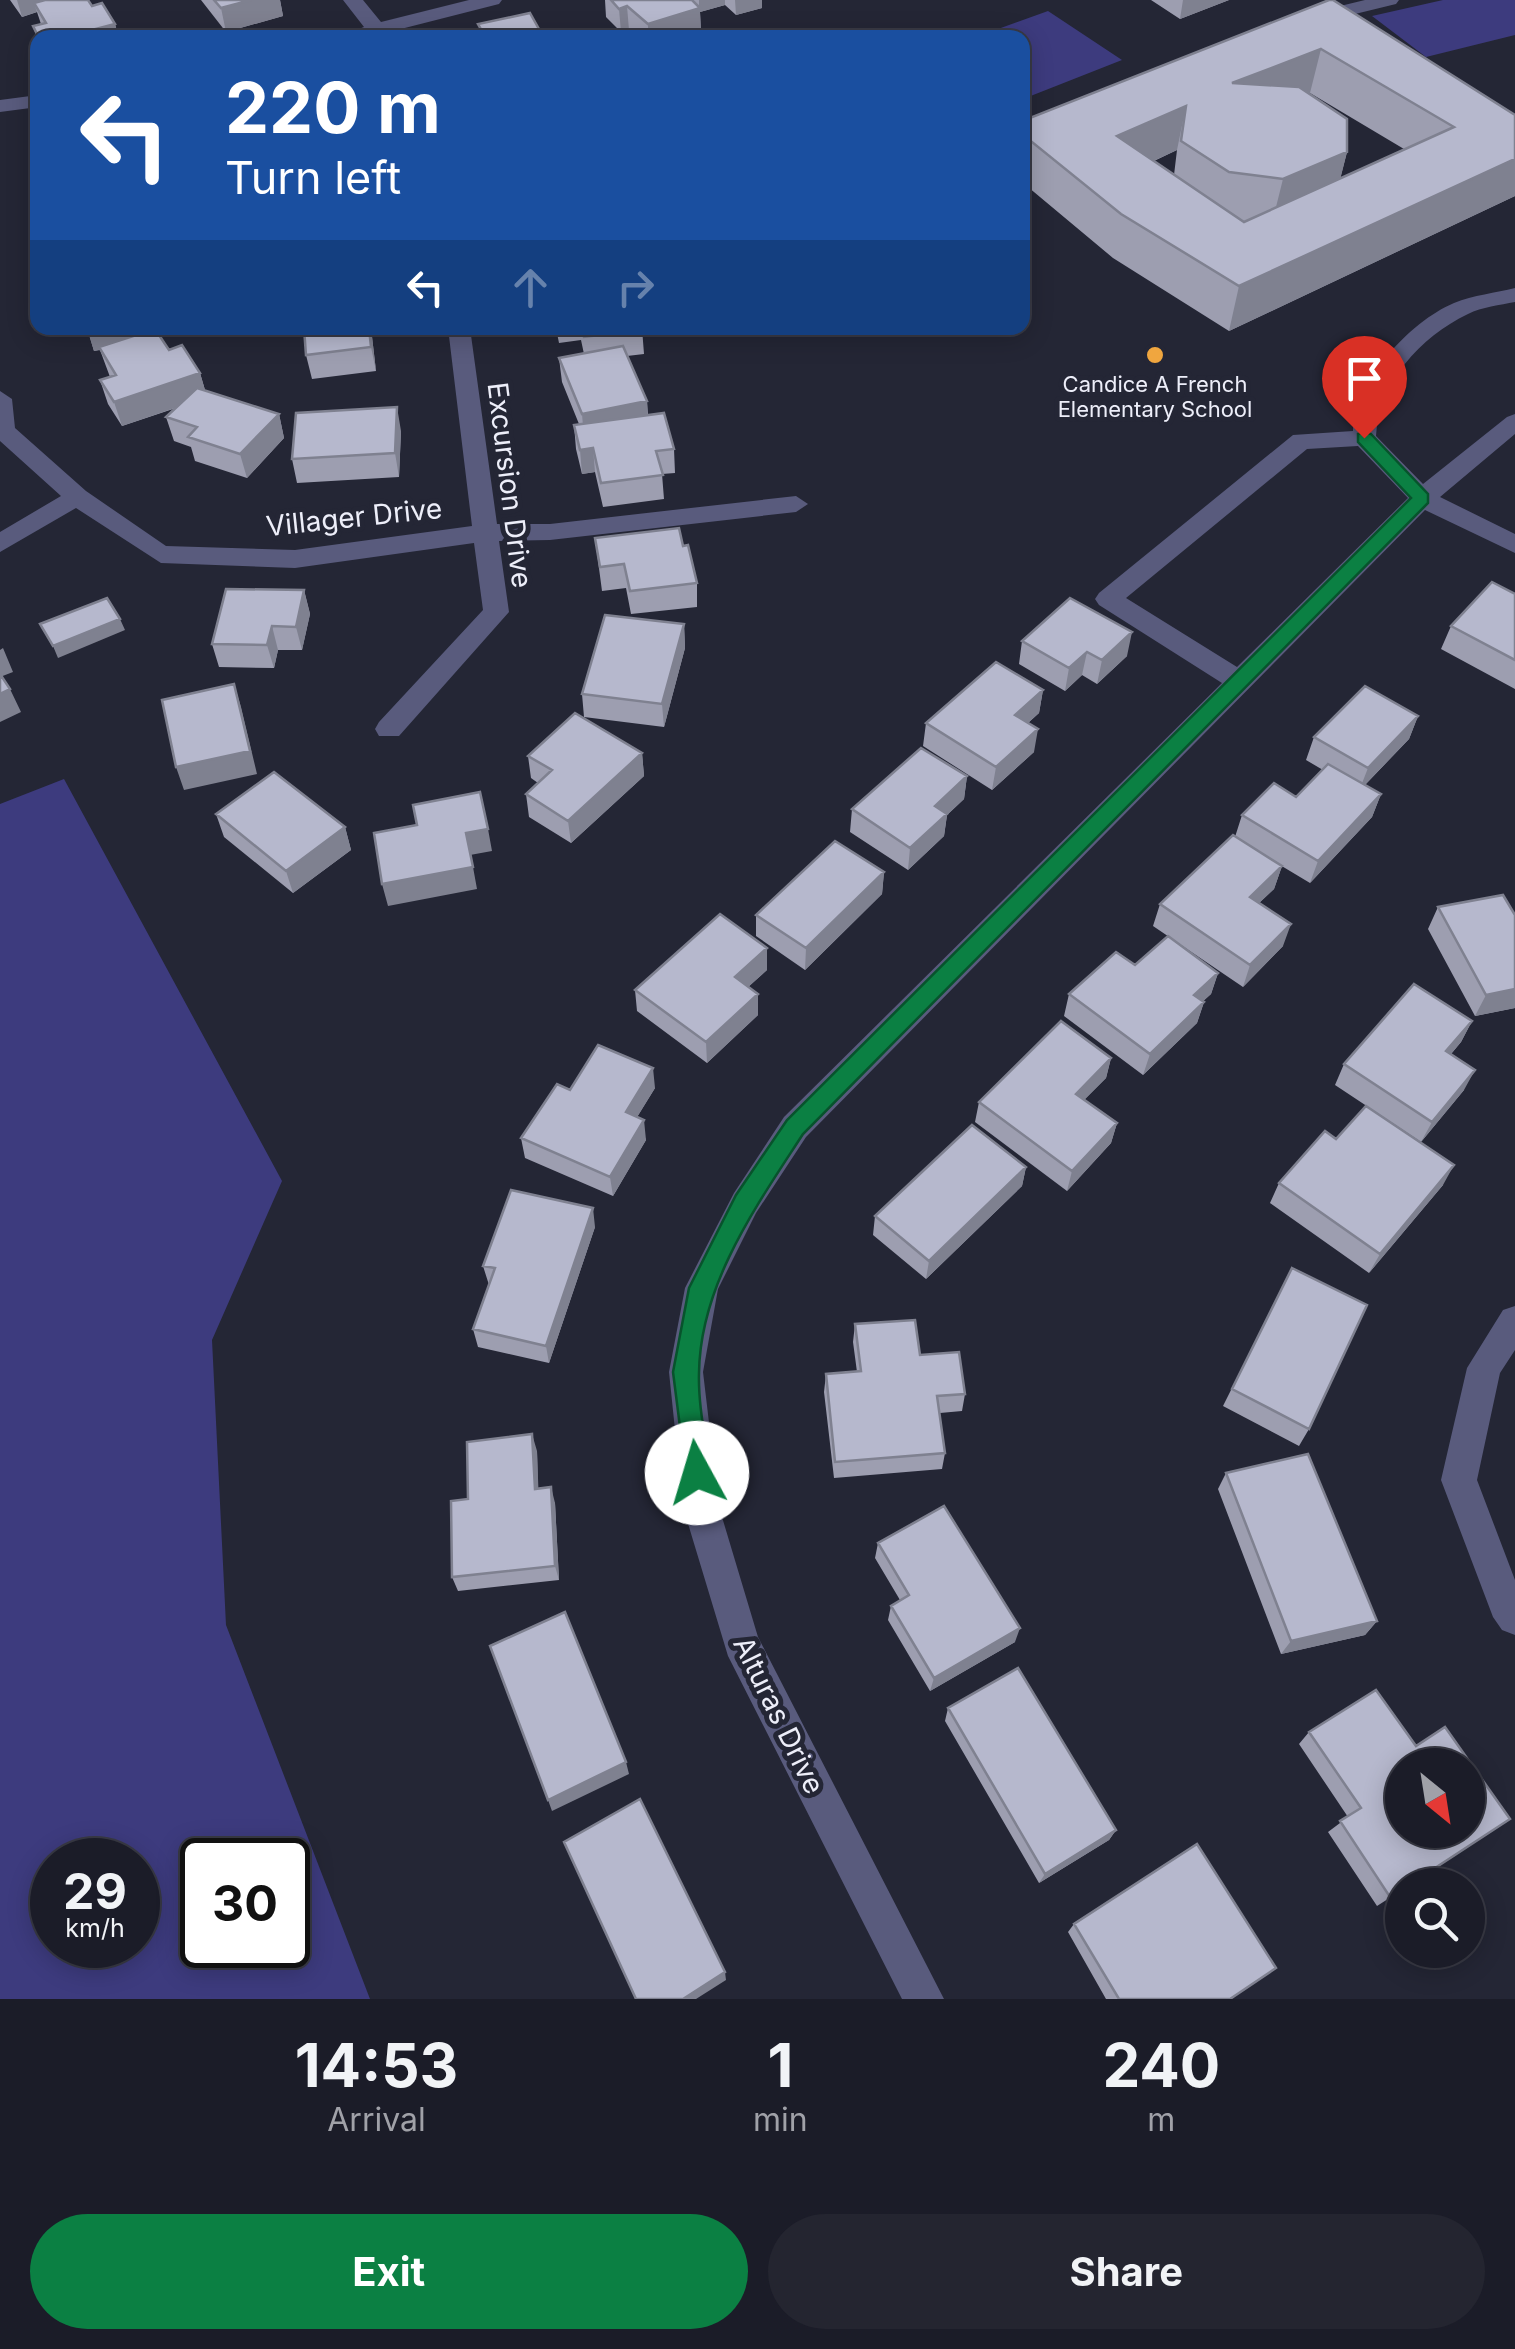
<!DOCTYPE html>
<style>
:root{--surface:#1b1c28;--page:#242530;--text:#f1f3f6;--muted:#a0a1a8;--line:#393a45;--accent:#0b8043}
body{margin:0;font-family:Inter,sans-serif;background:var(--page);color:var(--text);height:100vh;display:flex;flex-direction:column;font-size:38px;white-space:nowrap}
*{box-sizing:border-box;margin:0}
p{font-size:32px;color:var(--muted)}
.icon{flex:none;width:55px;height:55px;fill:none;stroke:currentColor;stroke-width:2;stroke-linecap:round;stroke-linejoin:round}
.map{position:relative;height:1999px;overflow:hidden}
.drawer{display:flex;flex-direction:column;background:var(--surface);flex:1}
.drawer>*{flex:none}
.guide{position:absolute;left:30px;top:30px;width:1000px;height:305px;border-radius:20px;box-shadow:0 5px 25px #0003,0 0 0 2px var(--line);background:#1a4fa0;color:#fff;overflow:hidden}
.needle{width:65px;rotate:150deg}
.controls{position:absolute;left:1385px;top:1748px;display:grid;gap:20px}
.controls a{display:grid;place-items:center;width:100px;height:100px;border-radius:50%;background:var(--surface);box-shadow:0 5px 25px #0003,0 0 0 2px var(--line);font-size:50px}
.speed{position:absolute;left:30px;top:1838px;display:flex;gap:20px;font-size:50px;font-weight:700;text-align:center}
.speed>*{display:grid;place-content:center;width:130px;height:130px;border-radius:50%;background:var(--surface);box-shadow:0 5px 25px #0003,0 0 0 2px var(--line);line-height:1}
.speed small{font-size:25px;font-weight:400}
.speed .limit{border:5px solid #111;border-radius:15px;background:#fff;color:#111}
.pin{position:absolute;display:grid;place-items:center;width:85px;height:85px;color:#fff;margin:-102px -42px;border-radius:50% 50% 50% 0;rotate:-45deg;box-shadow:0 0 10px #0007}
.pin .icon{rotate:45deg}
.me{position:absolute;width:110px;margin:-55px;rotate:354deg;stroke-linejoin:round;filter:drop-shadow(0 0 8px #0008)}
.turn{display:flex;align-items:center;gap:35px;height:210px;padding:0 30px;font-size:45px}
.turn .icon{width:130px;height:130px;stroke-width:2.5}
.turn b{display:block;font-size:70px;line-height:85px}
.lanes{display:flex;align-items:center;height:95px;padding:0 30px;background:#0003;justify-content:center;gap:50px;direction:ltr}
.lanes .off{opacity:.35}
.eta{display:flex;justify-content:space-evenly;align-items:center;height:170px;text-align:center}
.eta b{font-size:60px;font-weight:700;line-height:70px}
.button{display:flex;gap:20px;margin-top:auto;padding:20px 30px}
.button a{flex:1;height:115px;border-radius:60px;background:var(--accent);color:#fff;font-size:40px;font-weight:700;line-height:115px;text-align:center}
.button a+a{background:var(--page);color:var(--text)}
.map>svg:first-child{display:block}
</style>
<div class="map">
<svg width="1515" height="1999" viewBox="0 0 1515 1999">
<rect width="100%" height="100%" fill="#242635"/>
<path fill="#3d3b7e" fill-rule="evenodd" d="M1443,0H1515V35L1426,57L1372,16Z
M1048,11L1122,60L1023,99L1022,38L976,37Z
M64,779L282,1181L212,1340L226,1625L370,1999H0V804ZM138,1860V1945H52V1860ZM202,1860H288V1945H202Z"/>
<g fill="none" stroke-linecap="round" stroke-linejoin="round">
<path fill="#595b7d" fill-rule="evenodd" d="M343,0H363L381,22L469,0H502L499,4L389,32L392,38H334L364,27Z
M1365,0H1399L1396,4L1310,25L1300,19L1303,15Z
M38,95V107L0,112V100Z
M1515,288V302C1500,305 1482,307 1468,314C1420,337 1379,383 1376,436L1423,484L1507,417L1515,414V434L1440,497L1515,534V553L1425,510L806,1137L756,1213L718,1289L703,1372L719,1507L758,1637L944,1999H902L728,1656L683,1507L669,1372L685,1288L734,1193L784,1117L1222,683L1099,605L1095,599L1099,593L1293,435L1353,431C1356,381 1409,322 1454,303C1473,295 1496,293 1515,288ZM1358,446L1408,498L1237,667L1126,598L1307,449Z
M448,328H470L497,524H550L796,496L808,504L796,512L550,540L499,541L509,612L399,736H379L375,729L379,722L483,610L474,543L295,568L161,563L76,508L0,552V532L61,496L0,441V391L12,399L15,428L86,491L166,546L295,550L472,526Z
M1515,1306V1350L1500,1373L1477,1480L1515,1580V1635L1502,1630L1493,1617L1441,1480L1467,1368L1503,1310Z"/>
</g>
<path fill="#9d9eb0" fill-rule="evenodd" d="M10,0H88L92,6L115,24L119,38H38V41L33,26L41,24L37,12L22,17Z
M201,0H280L283,16L226,32Z
M605,0H762V8L736,15L725,5L700,12L701,32L682,38H637L629,30L621,32L606,17Z
M1151,0H1229L1180,19Z
M1329,0L1515,115V196L1229,331L1113,258L1022,182V121ZM1309,93H1310L1404,149L1340,179L1347,152ZM1177,150L1174,175L1154,161Z
M87,328H160L162,335L159,336L169,350L200,373L205,390L279,414L284,438L247,478L195,461L191,447L174,441L166,417L176,408L122,426L108,404L100,380L110,377L100,350L94,351Z
M304,328H371L376,371L312,379L306,355Z
M556,328H642L644,354L627,356L647,401L648,415L674,449L675,473L662,474L664,499L603,507L595,472L582,474L576,449L574,425L579,424L562,382L559,358L584,354L581,340L559,343Z
M401,431L399,477L297,483L292,459Z
M595,538L683,546L697,583V607L631,614L626,588L602,591Z
M304,590L310,614L302,650H278L274,668L219,667L212,644Z
M1515,594V689L1441,649L1451,626Z
M684,624L685,648L664,727L584,717L582,694Z
M1022,641L1127,656L1097,684L1082,675L1065,691L1019,664Z
M1043,690L1039,713L1028,723L1034,752L992,790L923,746L926,723Z
M1418,716L1409,739L1365,785L1381,794L1372,817L1310,883L1260,853L1282,866L1274,889L1259,903L1283,946L1243,987L1153,926L1160,904L1235,837L1242,815L1296,797L1323,770L1306,760L1314,737Z
M642,753L644,776L571,843L529,817L526,794L538,783L531,778L528,756Z
M967,776L964,799L947,815L944,836L908,870L850,832L852,809Z
M216,814L345,827L351,850L293,893L224,837Z
M884,872L882,894L805,970L756,936V915Z
M1438,907L1515,915V1008L1475,1016L1428,929Z
M1135,965L1218,973L1211,994L1203,1001L1204,1002L1197,1023L1143,1075L1064,1016L1069,994Z
M767,970L748,987L758,1015L707,1063L637,1011L635,990Z
M1472,1021L1461,1042L1451,1054L1464,1090L1421,1142L1335,1085L1344,1064Z
M1111,1058L1106,1078L1084,1100L1117,1123L1111,1143L1067,1191L975,1122L979,1102Z
M655,1088L637,1117L646,1140L613,1196L525,1158L521,1138L570,1090Z
M1336,1139L1443,1185L1369,1273L1270,1203L1279,1183Z
M1026,1167L1022,1186L926,1279L873,1235L875,1216Z
M595,1227L549,1363L478,1347L473,1329L489,1285L483,1266Z
M1292,1268L1309,1429L1299,1446L1223,1406Z
M855,1324L920,1355L965,1394L962,1411L940,1413L945,1453L942,1469L834,1478L824,1392L826,1374L857,1372L853,1342Z
M537,1451L538,1489L555,1503L559,1580L458,1591L452,1577L468,1499Z
M1226,1473L1377,1621L1365,1635L1281,1654L1218,1489Z
M878,1543L1015,1642L930,1691L888,1620L891,1606L900,1600L875,1558Z
M948,1708L1116,1830L1109,1840L1039,1883L945,1721Z
M1309,1732L1416,1746L1402,1890L1377,1906L1328,1832L1348,1817L1299,1744Z
M1074,1924L1231,1999H1106L1068,1932Z"/>
<path fill="#7f8190" d="M17,0H78L34,3L37,12L22,17Z
M251,0H280L283,16L226,32L221,8Z
M699,0H725V5L700,12L701,32L682,38H648V24L699,9Z
M735,0H762V8L736,15Z
M1183,0H1229L1180,19Z
M627,6L629,30L621,32L619,9Z
M115,24L119,38H61Z
M1321,49L1310,93L1222,127L1232,83Z
M1186,106L1177,150L1110,181L1117,136Z
M1347,152L1336,196L1272,223L1283,179Z
M1515,159V196L1229,331L1239,286Z
M87,328H160L162,335L94,351Z
M369,328H371L376,371L371,347Z
M200,373L207,397L122,426L114,402Z
M647,401L648,425L584,438L582,414Z
M397,407L401,431L399,477L395,453Z
M279,414L284,438L247,478L240,454Z
M593,448L595,472L582,474L580,450Z
M304,590L310,614L302,650L296,627Z
M120,619L125,630L58,658L53,646Z
M684,624L685,648L664,727L662,704Z
M272,626L278,650L274,668L267,645Z
M1132,632L1127,656L1097,684L1102,660Z
M3,648L13,672L0,677V650Z
M1087,652L1082,675L1065,691L1069,668Z
M234,684L241,707L257,774L184,790L176,767Z
M10,689L21,712L0,722V694Z
M1043,690L1039,713L1011,738L1015,715Z
M1418,716L1409,739L1359,791L1368,768Z
M1038,729L1034,752L992,790L996,767Z
M642,753L644,776L571,843L568,821Z
M967,776L964,799L947,815L944,836L908,870L910,848L935,806Z
M1381,794L1372,817L1310,883L1318,861Z
M345,827L351,850L293,893L286,871Z
M488,829L492,851L470,855L466,833Z
M1282,866L1274,889L1242,919L1250,897Z
M473,867L477,889L388,906L382,884Z
M884,872L882,894L805,970L806,948Z
M1291,924L1283,946L1243,987L1250,965Z
M767,948V970L736,998L735,977Z
M1218,973L1211,994L1187,1016L1194,995Z
M1515,989V1008L1475,1016L1486,995Z
M758,994V1015L707,1063L706,1042Z
M1204,1002L1197,1023L1143,1075L1150,1054Z
M1472,1021L1461,1042L1436,1072L1446,1051Z
M1111,1058L1106,1078L1070,1114L1076,1094Z
M653,1068L655,1088L628,1132L626,1112Z
M1475,1070L1464,1090L1421,1142L1432,1122Z
M644,1120L646,1140L613,1196L610,1177Z
M1117,1123L1111,1143L1067,1191L1072,1171Z
M1454,1165L1443,1185L1369,1273L1380,1254Z
M1026,1167L1022,1186L926,1279L929,1261Z
M593,1208L595,1227L549,1363L546,1346Z
M532,1434L537,1451L539,1505L535,1489Z
M551,1487L555,1503L559,1580L555,1566Z
M1377,1621L1365,1635L1281,1654L1291,1641Z
M1020,1628L1015,1642L930,1691L934,1678Z
M626,1762L629,1774L552,1811L548,1800Z
M1116,1830L1109,1840L1039,1883L1045,1874Z
M725,1972L726,1980L696,1999H683Z"/>
<path fill="#b6b8cd" stroke="#7f8190" stroke-width="2.5" fill-rule="evenodd" d="M45,0H88L92,6L102,3L115,24L61,38H39L33,26L46,23L34,3Z
M214,0H251L221,8Z
M611,0H692L700,8L648,24L627,6L619,9Z
M1329,0H1333L1515,115V159L1239,286L1121,214L1022,134V121ZM1321,49L1454,127L1244,222L1117,136L1186,106L1181,141L1229,172L1283,179L1347,152V119L1299,87L1232,83Z
M530,13L544,38H486L478,24Z
M304,328H369L371,347L306,355Z
M582,328H642L643,330L584,337Z
M155,329L169,350L182,345L200,373L114,402L100,380L116,375L99,347Z
M623,346L647,401L582,414L559,358Z
M197,388L279,414L240,454L188,437L197,427L166,417Z
M397,407L395,453L292,459L296,413Z
M664,413L674,449L656,451L663,475L601,483L593,448L580,450L574,425Z
M679,528L683,546L688,545L697,583L630,591L624,564L600,567L595,538Z
M1492,582L1515,594V660L1451,626Z
M226,589L304,590L296,627L272,626L267,645L212,644Z
M107,598L120,619L53,646L40,624Z
M1070,598L1132,632L1102,660L1087,652L1069,668L1022,641Z
M605,615L684,624L662,704L582,694Z
M996,662L1043,690L1015,715L1038,729L996,767L926,723Z
M0,674L10,689L0,694Z
M234,684L250,751L176,767L162,700Z
M1365,686L1418,716L1368,768L1314,737Z
M575,713L642,753L568,821L526,794L552,770L528,756Z
M921,748L967,776L935,806L947,814L910,848L852,809Z
M1328,764L1381,794L1318,861L1242,815L1274,783L1296,797Z
M274,772L345,827L286,871L216,814Z
M480,792L488,829L466,833L473,867L382,884L374,833L417,825L413,805Z
M1233,835L1282,866L1250,897L1291,924L1250,965L1160,904Z
M835,841L884,872L806,948L756,915Z
M1503,895L1515,915V989L1486,995L1438,907Z
M720,914L767,948L735,977L758,994L706,1042L635,990Z
M1168,936L1218,973L1194,995L1204,1002L1150,1054L1069,994L1116,952L1135,965Z
M1414,984L1472,1021L1446,1051L1475,1070L1432,1122L1344,1064Z
M1061,1021L1111,1058L1076,1094L1117,1123L1072,1171L979,1102Z
M598,1045L653,1068L626,1112L644,1120L610,1177L521,1138L557,1084L570,1090Z
M1366,1106L1454,1165L1380,1254L1279,1183L1325,1131L1336,1139Z
M972,1125L1026,1167L929,1261L875,1216Z
M511,1190L593,1208L546,1346L473,1329L495,1268L483,1266Z
M1292,1268L1367,1305L1309,1429L1232,1389Z
M915,1320L920,1355L959,1352L965,1394L937,1396L945,1453L835,1462L826,1374L861,1371L855,1324Z
M532,1434L535,1489L551,1487L555,1566L452,1577L451,1501L468,1499L467,1442Z
M1308,1454L1377,1621L1291,1641L1226,1473Z
M944,1506L1020,1628L934,1678L891,1606L909,1595L878,1543Z
M565,1612L626,1762L548,1800L490,1646Z
M1018,1668L1116,1830L1045,1874L948,1708Z
M1376,1690L1416,1746L1445,1727L1510,1819L1409,1885H1402V1889L1390,1897L1340,1821L1361,1808L1309,1732ZM1402,1765H1468V1830H1402Z
M640,1799L725,1972L683,1999H636L564,1842Z
M1197,1844L1276,1968L1230,1999H1119L1074,1924Z"/>
<path fill="#0b8043" stroke="#07532c" stroke-width="2.5" d="M1364,432L1371,434L1428,494V503L803,1134C757,1205 700,1284 699,1373C698,1406 706,1441 710,1473L706,1482L697,1486L687,1482L673,1372L689,1288L736,1195L787,1120L1411,498L1358,442V434Z"/>
<circle fill="#f0a63f" stroke="#242635" stroke-width="4" cx="1155" cy="355" r="10"/>
<g text-anchor="middle" dominant-baseline="central" stroke-width="10" stroke-linejoin="round" paint-order="stroke">
<g font-size="22" fill="#edeef9" stroke="#242635">
<text x="1155" y="384">Candice A French<tspan x="1155" dy="25">Elementary School</tspan></text>
</g>
<g font-size="28" fill="#edeef9" stroke="#242635">
<text transform="translate(510 485) rotate(83)">Excursion Drive</text>
<text transform="translate(354 517) rotate(-6)">Villager Drive</text>
<text transform="translate(779 1715) rotate(64)">Alturas Drive</text>
</g>
</g>
</svg>
<div class="controls">
<a><svg class="needle" viewBox="-14 -14 28 28"><path d="M0-13l5 13h-10z" fill="#e53935"/><path d="M0 13l5-13h-10z" fill="#a0a1a8"/></svg></a>
<a><svg class="icon" aria-label="search" viewBox="0 0 24 24"><circle cx="10" cy="10" r="6"/><path d="M15 15l6 6"/></svg></a>
</div>
<div class="speed"><div>29<small>km/h</small></div><div class="limit">30</div></div>
<div class="pin" style="left:1364px;top:438px;background:#d93025"><svg class="icon" aria-label="arrive" viewBox="0 0 24 24"><path d="M6 21V4h12l-3 4 3 4H6"/></svg></div>
<svg class="me" style="left:697px;top:1473px" viewBox="-20 -20 40 40"><circle r="19" fill="#fff"/><path d="M0-13L10 11 0 6-10 11z" fill="#0b8043"/></svg>
<div class="guide">
<div class="turn"><svg class="icon" aria-label="left" viewBox="0 0 24 24"><path d="M17 20v-9H6M10 6l-5 5 5 5"/></svg><div><b>220 m</b>Turn left</div></div>
<div class="lanes"><svg class="icon" aria-label="left" viewBox="0 0 24 24"><path d="M17 20v-9H6M10 6l-5 5 5 5"/></svg><svg class="icon off" aria-label="ahead" viewBox="0 0 24 24"><path d="M12 20V5M6 11l6-6 6 6"/></svg><svg class="icon off" aria-label="right" viewBox="0 0 24 24"><path d="M7 20v-9h11M14 6l5 5-5 5"/></svg></div>
</div>
</div>
<section class="drawer">
<div class="eta">
<div><b>14:53</b><p>Arrival</p></div>
<div><b>1</b><p>min</p></div>
<div><b>240</b><p>m</p></div>
</div>
<div class="button"><a>Exit</a><a>Share</a></div>
</section>
